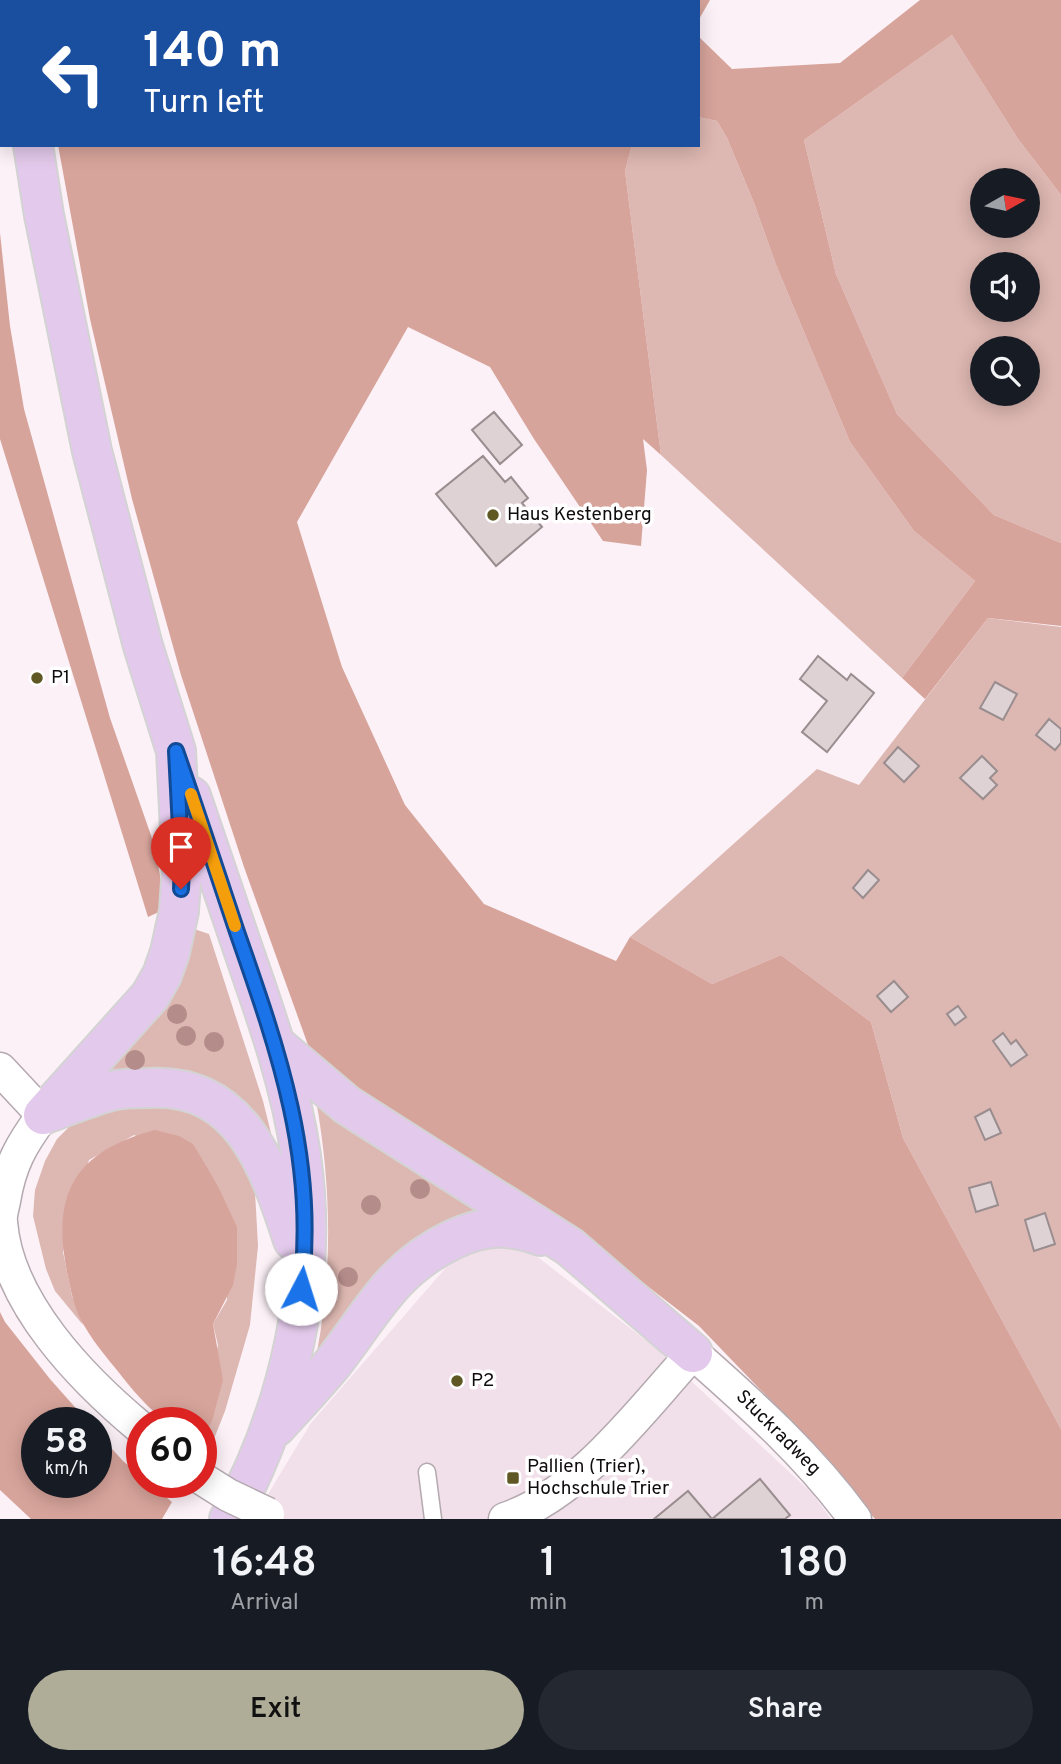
<!DOCTYPE html>
<style>
:root{--surface:#171b24;--page:#242831;--text:#f1f3f6;--muted:#9ea1a6;--accent:#afad98}
body{margin:0;font-family:Overpass,sans-serif;background:var(--page);color:var(--text);height:100vh;display:flex;flex-direction:column;font-size:26px;white-space:nowrap}
*{box-sizing:border-box;margin:0}
p{font-size:23px;color:var(--muted)}
.icon{flex:none;width:38px;height:38px;fill:none;stroke:currentColor;stroke-width:2;stroke-linecap:round;stroke-linejoin:round}
.map{position:relative;height:1519px;overflow:hidden}
.details{display:flex;flex-direction:column;background:var(--surface);flex:1}
.details>*{flex:none}
.top-card{position:absolute;left:0px;top:0px;width:700px;height:147px;box-shadow:0 4px 18px #0003;background:#1a4fa0;color:#fff;overflow:hidden}
.needle{width:46px;rotate:81deg}
.tools{position:absolute;left:970px;top:168px;display:grid;gap:14px}
.tools a{display:grid;place-items:center;width:70px;height:70px;border-radius:50%;background:var(--surface);box-shadow:0 4px 18px #0003;font-size:35px}
.speed{position:absolute;left:21px;top:1407px;display:flex;gap:14px;font-size:35px;font-weight:700;text-align:center}
.speed>*{display:grid;place-content:center;width:91px;height:91px;border-radius:50%;background:var(--surface);box-shadow:0 4px 18px #0003;line-height:1}
.speed small{font-size:18px;font-weight:400}
.speed .limit{border:10px solid #d22;background:#fff;color:#111}
.pin{position:absolute;display:grid;place-items:center;width:60px;height:60px;color:#fff;margin:-72px -30px;border-radius:50% 50% 50% 0;rotate:-45deg;box-shadow:0 0 7px #0007}
.pin .icon{rotate:45deg}
.me{position:absolute;width:77px;margin:-38px;rotate:5deg;stroke-linejoin:round;filter:drop-shadow(0 0 5px #0008)}
.turn{display:flex;align-items:center;gap:24px;height:147px;padding:0 28px;font-size:32px}
.turn .icon{width:91px;height:91px;stroke-width:2.5}
.turn b{display:block;font-size:49px;line-height:60px}
.eta{display:flex;justify-content:space-evenly;align-items:center;height:119px;text-align:center}
.eta b{font-size:42px;font-weight:600;line-height:49px}
.action{display:flex;gap:14px;margin-top:auto;padding:14px 28px}
.action a{flex:1;height:80px;border-radius:42px;background:var(--accent);color:#111;font-size:28px;font-weight:600;line-height:80px;text-align:center}
.action a+a{background:var(--page);color:var(--text)}
.map>svg:first-child{display:block}
</style>
<div class="map">
<svg width="1061" height="1519" viewBox="0 0 1061 1519">
<rect width="100%" height="100%" fill="#fcf1f7"/>
<path fill="#f1dfe9" d="M490,1244L531,1252L652,1345L812,1493L831,1519H253L311,1423L463,1248Z"/>
<path fill="#ddb7b1" fill-rule="evenodd" d="M952,35L1018,139L1061,195V543L994,515L897,414L836,274L804,140ZM982,180H1027V226H982ZM982,264H1027V310H982ZM982,348H1027V394H982Z
M698,117L717,121L727,138L754,203L776,265L850,442L914,531L975,581L902,678L661,455L625,171L632,145H698Z
M988,618L1061,627V1429L903,1138L871,1022L781,955L712,984L630,937L817,769L859,785Z
M191,928L209,934L263,1101L271,1133L263,1128L92,1082Z
M157,1098L218,1124L242,1160L255,1192L258,1246L250,1325L225,1411L208,1454L201,1448V1435L218,1345L213,1324L227,1300L224,1204L217,1184L205,1165L134,1135L89,1160L63,1252L72,1296L83,1325L55,1291L46,1269L33,1216L35,1190L45,1161L57,1139L74,1122L91,1111Z
M316,1100L497,1210L317,1352C333,1267 331,1184 316,1100Z"/>
<path fill="#d7a49b" d="M0,0H710L698,21V2Z
M920,0H1061V195L1018,139L952,35L804,140L836,274L897,414L994,515L1061,543V626L988,618L925,699L902,678L975,581L914,531L850,442L776,265L754,203L727,138L717,121L698,117V36L732,69L840,63Z
M58,145H632L625,171L661,455L643,439L647,470L641,546L603,541L534,439L490,367L408,327L297,522L342,667L405,805L484,904L616,961L630,937L712,984L781,955L871,1022L903,1138L1061,1429V1519H875L781,1411L699,1326L580,1234L353,1093L308,1045L244,867L181,675L132,499L90,319Z
M0,233L10,326L24,409L110,718L153,841L160,875L161,911L148,917L0,439Z
M155,1130L179,1136L193,1144L217,1184L237,1227V1264L233,1285L213,1324L223,1380L212,1421L203,1436L201,1435V1423C192,1423 178,1425 169,1422C156,1418 129,1386 120,1374C108,1359 95,1344 85,1327C74,1311 71,1290 67,1272C51,1192 76,1151 155,1130Z
M0,1312L5,1322L50,1379L89,1423H37V1482H96V1431L123,1461L142,1477V1482H148L172,1502L162,1519H31L0,1490Z"/>
<path fill="#dfd2d4" stroke="#998d8f" stroke-width="2" d="M494,412L522,445L500,464L472,430Z
M483,456L505,482L511,477L528,498L522,503L542,527L496,566L436,494Z
M818,656L847,680L851,674L874,693L827,752L802,732L827,701L800,679Z
M995,682L1017,694L1003,720L980,708Z
M1049,719L1061,729V743L1055,750L1036,735Z
M898,747L919,766L904,782L884,763Z
M982,756L997,771L990,778L997,785L983,799L960,778Z
M868,870L879,880L863,898L853,888Z
M894,981L908,997L891,1012L877,996Z
M958,1006L966,1017L955,1025L947,1014Z
M1003,1033L1011,1044L1016,1040L1027,1055L1011,1066L993,1041Z
M990,1109L1001,1133L985,1140L975,1117Z
M991,1182L998,1205L976,1212L969,1188Z
M1045,1213L1055,1244L1034,1251L1025,1220Z
M760,1479L790,1515L785,1519H654L688,1491L712,1519Z"/>
<g fill="none" stroke-linecap="round" stroke-linejoin="round">
<defs>
<path id="lane" d="M427,1472L433,1519"/>
<path id="street" d="M0,1069L43,1115C21,1145 10,1164 4,1201C3,1207 0,1215 1,1222C7,1303 83,1380 142,1429
M505,1519C580,1494 640,1411 693,1353C752,1405 809,1456 855,1519"/>
<path id="primary" d="M16,0V2
M33,145L44,215L92,451L143,646L176,751L182,867L179,911L170,952L162,975L150,996L43,1115
M191,796C209,848 226,900 244,952C267,1018 291,1086 301,1156C319,1279 289,1411 229,1519
M275,1044L347,1105L570,1247L693,1353
M45,1114C67,1106 89,1097 111,1091C123,1088 136,1088 148,1088C242,1082 269,1167 293,1240
M276,1427C295,1406 315,1385 333,1363C373,1312 391,1269 454,1239C485,1225 509,1224 541,1236"/>
</defs>
<use href="#lane" stroke="#b4a9af" stroke-width="19"/>
<use href="#street" stroke="#b4a9af" stroke-width="35"/>
<use href="#primary" stroke="#d4d3d4" stroke-width="42"/>
<use href="#lane" stroke="#fff" stroke-width="16"/>
<use href="#street" stroke="#fff" stroke-width="32"/>
<use href="#primary" stroke="#e3c9eb" stroke-width="38"/>
<defs>
<path id="street-bridge" d="M201,1478L228,1495L268,1514"/>
</defs>
<use href="#street-bridge" stroke="#b4a9af" stroke-width="35" stroke-linecap="butt"/>
<use href="#street-bridge" stroke="#fff" stroke-width="32"/>
</g>
<g fill="#b48c8a">
<circle cx="177" cy="1014" r="10"/>
<circle cx="186" cy="1036" r="10"/>
<circle cx="214" cy="1042" r="10"/>
<circle cx="135" cy="1060" r="10"/>
<circle cx="420" cy="1189" r="10"/>
<circle cx="371" cy="1205" r="10"/>
<circle cx="348" cy="1277" r="10"/>
</g>
<g fill="none" stroke-linecap="round" stroke-linejoin="round">
<defs>
<path id="route" d="M181,889L182,867L176,751C197,811 217,872 237,932C279,1052 317,1161 301,1289"/>
</defs>
<use href="#route" stroke="#114b97" stroke-width="18"/>
<use href="#route" stroke="#1a73e8" stroke-width="12"/>
<path stroke="#f59e0b" stroke-width="12" d="M191,794L235,926"/>
</g>
<g fill="#5f5824" stroke="#fff" stroke-width="2.5">
<circle cx="493" cy="515" r="7"/>
<circle cx="37" cy="678" r="7"/>
<circle cx="457" cy="1381" r="7"/>
<rect x="506" y="1471" width="14" height="14" rx="3.5"/>
</g>
<g text-anchor="middle" dominant-baseline="central" stroke-width="7" stroke-linejoin="round" paint-order="stroke">
<g font-size="19" fill="#0f0c0e" stroke="#fff" text-anchor="start">
<text x="507" y="515">Haus Kestenberg</text>
<text x="51" y="678">P1</text>
<text x="471" y="1381">P2</text>
<text x="527" y="1467">Pallien (Trier),<tspan x="527" dy="22">Hochschule Trier</tspan></text>
</g>
<g font-size="19" fill="#0f0c0e" stroke="#fff">
<text transform="translate(778 1433) rotate(45)">Stuckradweg</text>
</g>
</g>
</svg>
<div class="tools">
<a><svg class="needle" viewBox="-14 -14 28 28"><path d="M0-13l5 13h-10z" fill="#e53935"/><path d="M0 13l5-13h-10z" fill="#9ea1a6"/></svg></a>
<a><svg class="icon" aria-label="sound" viewBox="0 0 24 24"><path d="M4 9h4l5-4v14l-5-4H4zM17 9q2 3 0 6"/></svg></a>
<a><svg class="icon" aria-label="search" viewBox="0 0 24 24"><circle cx="10" cy="10" r="6"/><path d="M15 15l6 6"/></svg></a>
</div>
<div class="speed"><div>58<small>km/h</small></div><div class="limit">60</div></div>
<div class="pin" style="left:181px;top:889px;background:#d93025"><svg class="icon" aria-label="arrive" viewBox="0 0 24 24"><path d="M6 21V4h12l-3 4 3 4H6"/></svg></div>
<svg class="me" style="left:301px;top:1289px" viewBox="-20 -20 40 40"><circle r="19" fill="#fff"/><path d="M0-13L10 11 0 6-10 11z" fill="#1a73e8"/></svg>
<div class="top-card">
<div class="turn"><svg class="icon" aria-label="left" viewBox="0 0 24 24"><path d="M17 20v-9H6M10 6l-5 5 5 5"/></svg><div><b>140 m</b>Turn left</div></div>
</div>
</div>
<section class="details">
<div class="eta">
<div><b>16:48</b><p>Arrival</p></div>
<div><b>1</b><p>min</p></div>
<div><b>180</b><p>m</p></div>
</div>
<div class="action"><a>Exit</a><a>Share</a></div>
</section>
